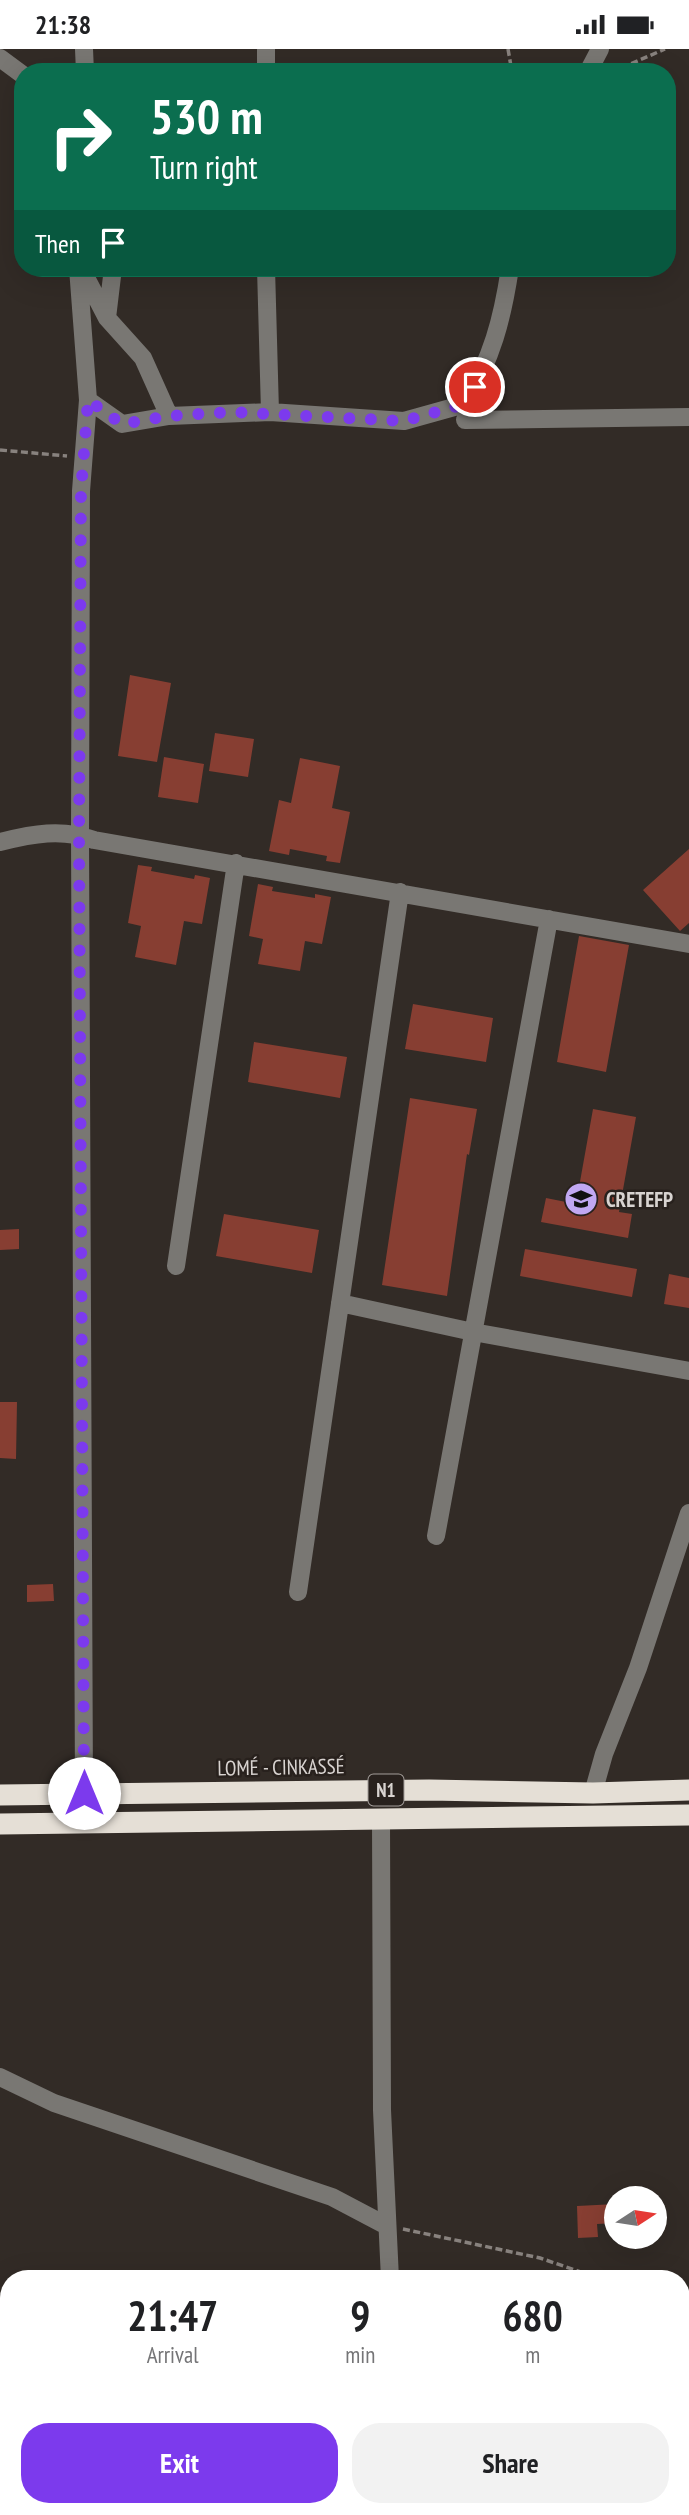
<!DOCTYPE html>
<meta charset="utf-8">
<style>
:root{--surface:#fff;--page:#f2f2f2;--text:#202124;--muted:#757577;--accent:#7c3aed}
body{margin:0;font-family:"PT Sans Narrow",sans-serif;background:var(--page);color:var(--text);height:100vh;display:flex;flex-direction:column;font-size:26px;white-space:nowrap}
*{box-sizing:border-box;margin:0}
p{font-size:23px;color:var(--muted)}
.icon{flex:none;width:38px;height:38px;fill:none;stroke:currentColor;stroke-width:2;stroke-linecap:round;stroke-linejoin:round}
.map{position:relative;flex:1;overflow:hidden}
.details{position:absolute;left:0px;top:2221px;width:690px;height:247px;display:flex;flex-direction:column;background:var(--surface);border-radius:28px 28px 0 0;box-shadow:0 7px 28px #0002}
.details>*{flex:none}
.banner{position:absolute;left:14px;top:14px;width:662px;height:214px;border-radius:28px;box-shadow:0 7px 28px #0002;background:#0b6e4f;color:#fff;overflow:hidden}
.needle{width:46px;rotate:78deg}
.fabs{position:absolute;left:604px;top:2137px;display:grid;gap:14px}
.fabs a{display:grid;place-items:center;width:63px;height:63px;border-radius:50%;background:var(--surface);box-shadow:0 7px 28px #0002;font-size:35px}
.pin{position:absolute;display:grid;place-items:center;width:60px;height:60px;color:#fff;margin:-30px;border:4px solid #fff;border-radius:50%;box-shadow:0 2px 7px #0007}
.me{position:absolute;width:77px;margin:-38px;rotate:0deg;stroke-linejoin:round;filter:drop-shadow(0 0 5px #0008)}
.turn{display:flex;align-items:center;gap:24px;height:147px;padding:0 21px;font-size:32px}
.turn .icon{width:91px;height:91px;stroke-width:2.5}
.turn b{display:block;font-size:49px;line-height:60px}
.then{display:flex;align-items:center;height:66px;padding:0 21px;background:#0003;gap:14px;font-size:26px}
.eta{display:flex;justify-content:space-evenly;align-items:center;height:119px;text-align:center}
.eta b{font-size:42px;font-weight:600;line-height:49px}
.primary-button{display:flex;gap:14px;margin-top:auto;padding:14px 21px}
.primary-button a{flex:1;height:80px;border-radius:28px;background:var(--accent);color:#fff;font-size:28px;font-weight:600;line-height:80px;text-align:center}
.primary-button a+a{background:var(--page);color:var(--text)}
.status{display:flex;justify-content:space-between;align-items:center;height:49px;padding:0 35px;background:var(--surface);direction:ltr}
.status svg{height:19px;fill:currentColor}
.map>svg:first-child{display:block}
</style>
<div class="status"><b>21:38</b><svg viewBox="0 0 49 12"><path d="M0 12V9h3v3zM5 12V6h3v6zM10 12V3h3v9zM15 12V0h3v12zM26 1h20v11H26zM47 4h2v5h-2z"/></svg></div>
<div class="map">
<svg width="689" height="2466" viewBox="0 0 689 2466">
<rect width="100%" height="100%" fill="#322b26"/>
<path fill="#873e32" d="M130,626L171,634L157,713L118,707Z
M215,684L254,690L248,728L209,722Z
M164,708L204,715L198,754L158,748Z
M300,709L340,717L332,759L350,763L340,814L326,812L327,807L290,800L289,806L269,802L279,751L291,754Z
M689,800V874L680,882L643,841Z
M138,816L152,818L151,822L194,830L195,826L210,829L202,875L184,872L176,916L135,908L141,877L128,874Z
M258,835L273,838L272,842L315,849V845L331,848L322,895L305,892L300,922L258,915L263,890L249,887Z
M579,887L629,896L606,1023L557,1013Z
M413,955L493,969L486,1013L405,1000Z
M254,993L347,1008L340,1049L248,1033Z
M410,1049L477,1060L469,1106L467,1105L447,1247L382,1236Z
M593,1060L636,1068L619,1163L632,1165L628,1189L541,1173L546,1149L576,1155Z
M224,1165L319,1181L312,1224L216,1207Z
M19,1180V1200L0,1201V1181Z
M525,1200L637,1220L632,1248L520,1227Z
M669,1225L689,1229V1259L664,1255Z
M0,1353H17L16,1410L0,1409Z
M53,1535L54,1552L27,1553V1536Z
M616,2155V2174L597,2175L598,2188L578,2189L577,2157Z"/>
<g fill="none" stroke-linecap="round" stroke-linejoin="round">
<path stroke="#88827e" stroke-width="3.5" stroke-dasharray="7 3.5" stroke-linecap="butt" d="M508,0L512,23
M612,23L665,0
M0,401L67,407
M403,2180L540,2209L601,2230
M681,2261L689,2264"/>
<path stroke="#797773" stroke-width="18" d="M84,0L85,23
M266,0V23
M0,9L23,26
M588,23L600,0
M78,219L88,351L81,442L80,786L84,1744
M266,219L270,363
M82,221L107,269L143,309L169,367L270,363L404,372L465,355C492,308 502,272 510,219
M107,269L113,219
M88,351L122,375L169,367
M465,371L689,368
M0,793C32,785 62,779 94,791L689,895
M176,1217L236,814
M340,1254L473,1283L689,1322
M436,1487L549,870
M298,1543L400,843
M593,1744L604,1705L638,1619L689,1464
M381,1771L382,2061L390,2230
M0,2028L54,2054L332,2148L387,2177
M681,2368L689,2360
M398,2459L399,2466
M550,2466L561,2459"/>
<path stroke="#e5dfd6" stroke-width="21" d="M0,1746L429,1741L593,1744L689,1741
M0,1775L689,1766"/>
</g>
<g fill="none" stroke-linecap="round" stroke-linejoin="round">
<path stroke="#7c3aed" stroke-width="12" stroke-dasharray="0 21.6" d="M84,1744L79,786L81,442L88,351L122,375L169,367L231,363L404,372L465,355L475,338"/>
</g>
<defs>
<symbol id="school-disc" viewBox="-11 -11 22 22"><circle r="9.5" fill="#c1a8f3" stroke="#28211d"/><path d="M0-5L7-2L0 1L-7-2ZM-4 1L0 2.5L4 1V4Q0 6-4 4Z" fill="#111"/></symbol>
</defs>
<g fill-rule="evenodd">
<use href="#school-disc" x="562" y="1131" width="38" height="38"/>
</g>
<g text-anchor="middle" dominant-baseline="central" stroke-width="5" stroke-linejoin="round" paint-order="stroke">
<rect fill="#28211d" stroke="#a39e9a" stroke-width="2" x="368.5" y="1725.5" width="35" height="31" rx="5"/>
<g font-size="19" font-weight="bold" fill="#d8d3d0">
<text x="386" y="1741">N1</text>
</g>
<g font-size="21" font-weight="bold" fill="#d8d3d0" stroke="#28211d" text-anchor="start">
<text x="606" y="1150">CRETEFP</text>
</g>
<g font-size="21" fill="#d8d3d0" stroke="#28211d">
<text transform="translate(281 1718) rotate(-1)">LOMÉ - CINKASSÉ</text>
</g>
</g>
</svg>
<div class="fabs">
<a><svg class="needle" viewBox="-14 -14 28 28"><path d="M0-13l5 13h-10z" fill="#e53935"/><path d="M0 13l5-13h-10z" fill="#757577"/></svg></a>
</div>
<div class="pin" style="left:475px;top:338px;background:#d93025"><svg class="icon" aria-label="arrive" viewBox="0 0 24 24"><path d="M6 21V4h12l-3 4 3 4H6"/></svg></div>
<svg class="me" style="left:84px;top:1744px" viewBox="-20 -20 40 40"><circle r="19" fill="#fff"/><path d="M0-13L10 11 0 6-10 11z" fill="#7c3aed"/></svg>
<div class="banner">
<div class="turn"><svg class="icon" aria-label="right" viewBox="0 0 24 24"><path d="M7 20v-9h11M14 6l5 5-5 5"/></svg><div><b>530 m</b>Turn right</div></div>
<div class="then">Then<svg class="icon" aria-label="arrive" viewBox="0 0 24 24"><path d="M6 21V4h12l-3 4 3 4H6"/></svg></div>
</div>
<section class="details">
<div class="eta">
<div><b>21:47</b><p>Arrival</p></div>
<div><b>9</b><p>min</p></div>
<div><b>680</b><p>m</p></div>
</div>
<div class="primary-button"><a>Exit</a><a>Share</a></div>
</section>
</div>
